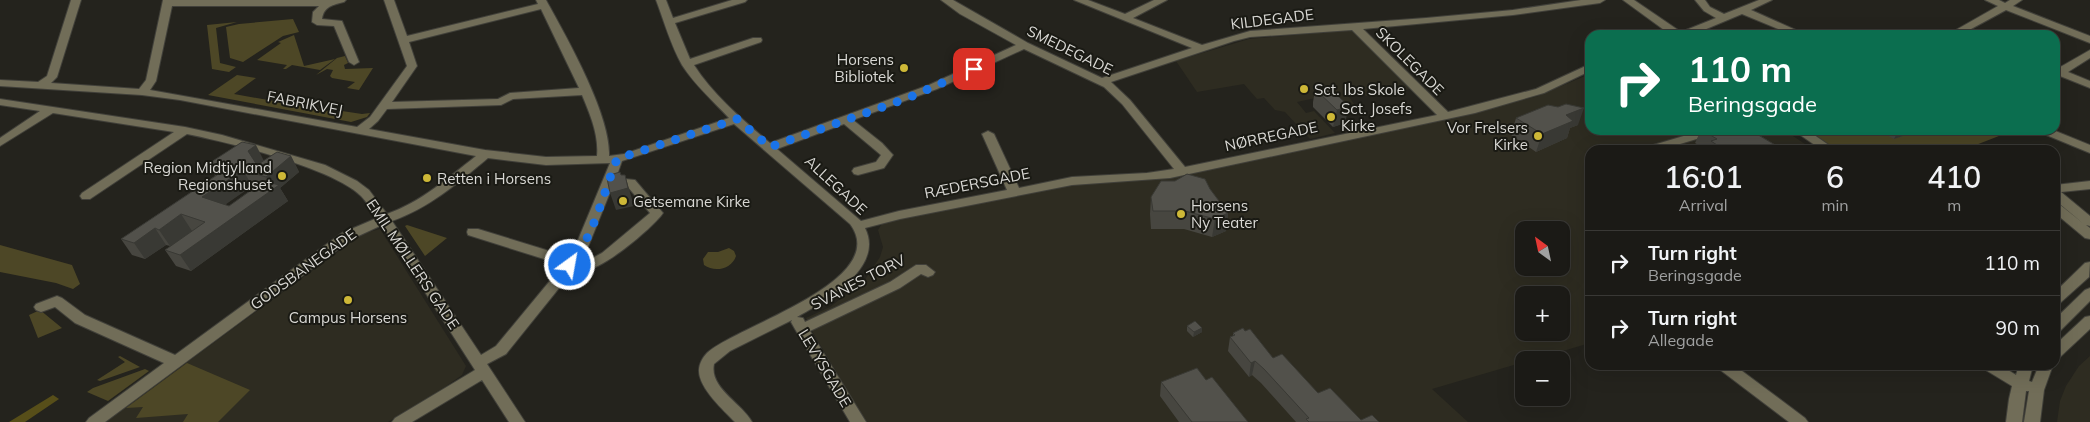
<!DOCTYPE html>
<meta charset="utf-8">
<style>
:root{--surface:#1b1a16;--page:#24231f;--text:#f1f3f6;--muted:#a0a1a1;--line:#393835}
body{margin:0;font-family:Mulish,sans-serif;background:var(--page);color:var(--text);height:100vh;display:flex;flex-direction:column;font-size:19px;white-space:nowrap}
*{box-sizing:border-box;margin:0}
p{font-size:16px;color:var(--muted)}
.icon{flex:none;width:28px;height:28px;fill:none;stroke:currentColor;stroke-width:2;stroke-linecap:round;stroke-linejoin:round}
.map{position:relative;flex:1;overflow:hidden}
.side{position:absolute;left:1585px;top:145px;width:475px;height:225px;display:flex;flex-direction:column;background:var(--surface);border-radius:15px;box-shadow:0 5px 20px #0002,0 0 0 1px var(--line)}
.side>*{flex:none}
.top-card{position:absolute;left:1585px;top:30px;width:475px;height:105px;border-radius:15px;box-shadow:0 5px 20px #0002,0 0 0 1px var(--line);background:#0b6e4f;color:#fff;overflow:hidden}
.needle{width:32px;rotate:327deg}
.fabs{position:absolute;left:1515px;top:221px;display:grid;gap:10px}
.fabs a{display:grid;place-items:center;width:55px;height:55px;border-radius:10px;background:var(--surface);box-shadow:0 5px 20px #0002,0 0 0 1px var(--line);font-size:25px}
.pin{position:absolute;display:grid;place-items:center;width:42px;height:42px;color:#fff;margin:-21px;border-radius:10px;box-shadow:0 2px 8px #0006}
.me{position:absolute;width:55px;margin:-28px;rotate:32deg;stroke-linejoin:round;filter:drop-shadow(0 0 4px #0008)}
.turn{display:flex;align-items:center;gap:18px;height:105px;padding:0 20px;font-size:22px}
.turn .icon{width:65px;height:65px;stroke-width:2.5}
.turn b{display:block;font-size:35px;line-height:42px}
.eta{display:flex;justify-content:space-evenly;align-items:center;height:85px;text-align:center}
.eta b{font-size:30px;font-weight:600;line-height:35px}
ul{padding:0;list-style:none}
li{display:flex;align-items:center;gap:15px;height:65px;padding:0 20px;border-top:1px solid var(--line)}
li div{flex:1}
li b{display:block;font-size:19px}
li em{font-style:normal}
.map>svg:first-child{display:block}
</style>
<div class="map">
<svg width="2090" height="422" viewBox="0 0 2090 422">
<rect width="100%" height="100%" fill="#24231d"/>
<path fill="#2e2c21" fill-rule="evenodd" d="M1351,30L1412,89L1391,92L1385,86L1378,87L1383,93L1366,96L1361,91L1346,93L1355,105L1334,109L1320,97L1297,102L1306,113L1314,111L1335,133L1310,139L1285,112L1275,110L1264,98L1257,99L1244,84L1197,92L1176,61L1249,39Z
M1590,74V130H1784L1814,150H1590V343L1532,360H1524V362L1432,389L1468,422H866L812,331L806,318L830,307L864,281L880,257L883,247L878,230L883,222L1067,185L1185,174L1535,97ZM1524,230H1561V268H1524ZM1524,295H1561V332H1524Z
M380,229L466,366L462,375L445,387L388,422H106L362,234Z
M2090,356V422H2057L2060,401L2066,386L2079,366Z"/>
<path fill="#4d4726" d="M293,19L299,32L283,36L243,62L230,58L226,27L239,24Z
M237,22L216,28L220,63L236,67L229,72L212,69L207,25Z
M294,35L304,66L335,59L320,70L292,65L286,69H283L287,65L257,60L281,43L278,42Z
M345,56L348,63L344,65L345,69L373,68L359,90L347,88L355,82L332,78L330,76L333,70L327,69L316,75L337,58Z
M237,75L256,78L234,94L340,113L342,111L362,114L370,113L367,117L351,122L208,95Z
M1802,130H2008L2004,134L1963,150H1833Z
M407,225L447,238L425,256L405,226Z
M0,245L72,265L80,284L73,289L56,283L0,272Z
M729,248L734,251L736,256C732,269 715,273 704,265L703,259L708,252H718Z
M40,310L62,328L38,338L29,315Z
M120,356L140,367L100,381L97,380L125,362L118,357Z
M187,363L250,390L218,422H183L188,414L136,418L143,407L126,408Z
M145,369L149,371L108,401L87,392L93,388Z"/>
<path fill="#574e19" d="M53,395L59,399L25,422H9Z"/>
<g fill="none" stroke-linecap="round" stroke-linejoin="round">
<defs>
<path id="minor" d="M71,0H81L57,77L51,83L139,89L146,80L163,0H346L344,2C333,5 324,6 322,19L342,21L359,62L354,65L349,62L334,26L317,25L312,22L313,12L319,6H172L156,81L150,90L357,127L370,117L407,66L384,0H394L407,36L538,4L536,0H546C566,36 611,115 609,156L624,154L729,118C713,101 694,84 682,65C671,46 664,21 656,0H666L673,18L732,0H747L745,2L675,23L690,59L753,38H761L762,40L761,42L694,65C713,95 743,120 770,143L929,85L1016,45L960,14L941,0H953L1028,43L1102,78L1192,48L1074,0H1088L1125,14L1154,0H1167L1133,18L1202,45L1250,31L1426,18L1513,10L1581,0H1605L1600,3L1513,15L1363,29L1448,112L1536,89L1590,64V71L1544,93L1475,113L1170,178L1072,185L900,219L865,228C885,268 825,301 797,317L803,318L805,322L890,282L916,265H926L935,272L933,275L928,277L921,274L900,288L810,331L866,422H850L795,329L791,322L792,320L730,351L714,364C709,388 742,403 752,422H735C723,410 698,387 699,370C699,364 703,357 707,353C734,327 893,281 850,224L734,124L622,161L616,178L635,180L663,213C654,227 597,275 581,270L579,267L581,264L602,253L650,213L627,186L613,185L584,257L506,354L487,364L525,422H509L482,380L412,422H392L395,418L475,370L382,225L352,239L105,422H86L89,418L164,363L75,323L55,307L41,312L36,310L34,307L36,304L57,296L62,298L85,315L175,355L342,233L377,218C372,211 367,202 361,196C333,168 227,142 187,134L90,199H82L80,196L82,193L174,132L53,113L0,146V138L40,111L0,105V99L185,127L222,135L325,165L357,181L369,190L387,214C421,202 448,178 476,156L180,100L142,95L0,86V80L38,82L47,76ZM541,9L579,88L510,93L498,99L392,102L417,66L409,42ZM1352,30L1437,115L1185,167L1130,100L1111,82L1234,41L1250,37ZM1024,49L1104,87L1122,104L1174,169L1147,173L1072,177L1019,188L994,134L988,131L982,134L1007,190L899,211L861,221L777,149L844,124L881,155L876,162L854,168L852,171L854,174L858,175L884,168L893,155L882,143L853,120L937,89ZM582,95C590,114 599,135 597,156L546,157L485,150L369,129L378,121L387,109L501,105L513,99ZM488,158L546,165L610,163L573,252L569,257L478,229H468L467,232L468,235L563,265L496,346L481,355L392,221C429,208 458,183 488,158Z
M1623,0H1634L1681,32L1716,18L1704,11L1695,0H1705L1710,7L1724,14L1759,0H1772L1751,10L1807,35H1793L1742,14L1692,35H1671Z
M1985,0H1999L2005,3L2010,0H2022L2013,6L2090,36V43L2006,10L1960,35H1947L1998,6Z
M2090,50V58L2068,72L2090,81V88L2060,76L2055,78V70Z
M1704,130H1722L1720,132L1660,150H1641L1643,148Z
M1793,130H1807L1836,150H1822Z
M2037,130H2053L2090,145V153L2039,132Z
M2090,181V189L2061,192L2090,216V226L2086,225L2090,228V239L2085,238L2055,213V203L2059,204L2084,224L2055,200V185Z
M2090,262L2089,277L2060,303L2055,305V292L2085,263Z
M2090,288V301L2060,331L2055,332V319L2085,290Z
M2090,316V329L2060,357L2055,358V345L2085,317Z
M1717,365H1734L1805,418L1808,422H1789L1719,369Z
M1982,365H2000L2016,375L2019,365H2033L2029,381L2032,382L2039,365H2053L2044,390L2040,422H2024L2029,391H2026L2022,422H2006L2009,399L2012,386L1984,369Z"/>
</defs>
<use href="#minor" stroke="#41403a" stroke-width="2"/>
<use href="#minor" fill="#716d58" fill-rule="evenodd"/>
</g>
<path fill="#474640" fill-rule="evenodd" d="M1321,84L1345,123L1333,127L1313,107V102L1316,85Z
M1516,118L1578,125L1570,128L1567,138L1536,152L1511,135Z
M1701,130H1754L1756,133L1782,149L1801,150H1707L1695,143Z
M1878,130H1920L1894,139Z
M291,156L299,172L280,188L288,201L191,271L176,266L165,250L192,231L170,246L166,245L145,259L132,255L121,239L215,176L208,164L264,161ZM252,186L255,187L229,206L225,204Z
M1210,189L1228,213L1226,231L1212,237L1184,229H1151L1150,214L1151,197Z
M1187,326L1202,332L1193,337L1187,331Z
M1233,333L1273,358L1318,393L1361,420L1379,422H1296L1261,383L1252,375L1249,377L1228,351L1230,337L1233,336Z
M1206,380L1248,422H1179L1160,396L1161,382Z"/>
<path fill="#393934" d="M1349,106L1345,123L1333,127L1337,110Z
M1584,108L1578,125L1570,128L1567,138L1536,152L1542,134L1566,115Z
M1899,130H1920L1894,139Z
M256,145L264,161L256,167L248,151Z
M291,156L299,172L280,188L288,201L191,271L180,255L273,189L266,177Z
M243,170L252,186L212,214L202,197Z
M625,175L634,206L616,210L610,193Z
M1228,213L1226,231L1212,237L1215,219Z
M181,214L192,231L170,246L159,230Z
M155,228L166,245L145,259L134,243Z
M1202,328V332L1193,337L1194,332Z
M1255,361L1252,375L1249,377L1251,363Z"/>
<path fill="#52514b" stroke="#393934" d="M1321,84L1330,89L1349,106L1337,110L1316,90V85Z
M1566,104L1584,108L1566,115L1573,121L1542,134L1516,118L1548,105L1558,107Z
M1702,130H1754L1757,132L1755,133L1782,149L1792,145L1801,150H1718L1716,149L1720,147L1711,141L1717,139Z
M242,142L256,145L248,151L257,165L277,152L291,156L266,177L243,170L202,197L229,206L264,181L279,185L180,255L165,250L205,222L181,214L159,230L155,228L134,243L121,239L226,169L208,164Z
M620,172L621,175H625L628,188L610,193L607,178L611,177L610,175Z
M1187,174L1205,179L1210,189L1228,213L1215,219L1185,211H1153L1151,197L1161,181H1175Z
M1195,321L1202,328L1194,332L1187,326Z
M1243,328L1245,331L1250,329L1273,358L1282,354L1318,393L1330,388L1361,420L1372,415L1379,422H1309L1306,419L1309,418L1264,369L1255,361L1251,363L1230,337L1235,335L1233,333Z
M1197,368L1206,380L1212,377L1248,422H1192L1161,382Z"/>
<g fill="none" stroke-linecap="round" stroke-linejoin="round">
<path stroke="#1a73e8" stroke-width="9" stroke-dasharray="0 16.2" d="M570,265C594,236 603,194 617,159L737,119L770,147L908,98L974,69"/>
</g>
<g fill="#ceb837" stroke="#1a1a14" stroke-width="2">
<circle cx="904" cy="68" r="5"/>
<circle cx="1304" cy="89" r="5"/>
<circle cx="1331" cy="117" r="5"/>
<circle cx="1538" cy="136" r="5"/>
<circle cx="282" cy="176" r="5"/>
<circle cx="427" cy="178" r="5"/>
<circle cx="623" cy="201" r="5"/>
<circle cx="1181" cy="214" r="5"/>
<circle cx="348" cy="300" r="5"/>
</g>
<g text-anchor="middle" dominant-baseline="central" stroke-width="4" stroke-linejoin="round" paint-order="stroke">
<g font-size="15" fill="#d9d8d4" stroke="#1a1a14">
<text transform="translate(1272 19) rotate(-7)">KILDEGADE</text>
<text transform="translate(1070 50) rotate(26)">SMEDEGADE</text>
<text transform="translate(1410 61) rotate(45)">SKOLEGADE</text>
<text transform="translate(305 103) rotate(11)">FABRIKVEJ</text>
<text transform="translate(1271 136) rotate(-12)">NØRREGADE</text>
<text transform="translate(977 183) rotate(-11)">RÆDERSGADE</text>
<text transform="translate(836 185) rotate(43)">ALLEGADE</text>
<text transform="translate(413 264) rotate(56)">EMIL MØLLERS GADE</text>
<text transform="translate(303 269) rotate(-36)">GODSBANEGADE</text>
<text transform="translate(858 282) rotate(-27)">SVANES TORV</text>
<text transform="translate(825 368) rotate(59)">LEVYSGADE</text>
</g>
<g font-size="15" fill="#d9d8d4" stroke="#1a1a14" text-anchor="start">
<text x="894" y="59" text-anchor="end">Horsens<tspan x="894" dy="17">Bibliotek</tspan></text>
<text x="1314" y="89">Sct. Ibs Skole</text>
<text x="1341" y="108">Sct. Josefs<tspan x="1341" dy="17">Kirke</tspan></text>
<text x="1528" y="127" text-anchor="end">Vor Frelsers<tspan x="1528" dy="17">Kirke</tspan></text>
<text x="272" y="167" text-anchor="end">Region Midtjylland<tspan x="272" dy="17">Regionshuset</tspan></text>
<text x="437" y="178">Retten i Horsens</text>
<text x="633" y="201">Getsemane Kirke</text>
<text x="1191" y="205">Horsens<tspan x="1191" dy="17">Ny Teater</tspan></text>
<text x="348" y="317" text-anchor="middle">Campus Horsens</text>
</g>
</g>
</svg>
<div class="fabs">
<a><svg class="needle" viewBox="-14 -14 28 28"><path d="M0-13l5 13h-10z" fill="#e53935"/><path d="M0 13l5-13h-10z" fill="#a0a1a1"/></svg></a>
<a>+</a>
<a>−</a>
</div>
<div class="pin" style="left:974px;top:69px;background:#d93025"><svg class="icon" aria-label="arrive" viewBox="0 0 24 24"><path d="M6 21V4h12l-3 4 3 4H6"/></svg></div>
<svg class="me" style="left:570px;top:265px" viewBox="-20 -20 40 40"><circle r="17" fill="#1a73e8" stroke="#fff" stroke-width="3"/><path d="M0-11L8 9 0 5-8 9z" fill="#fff"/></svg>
<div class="top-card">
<div class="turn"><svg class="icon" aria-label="right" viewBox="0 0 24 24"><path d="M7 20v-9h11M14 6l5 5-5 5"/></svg><div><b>110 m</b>Beringsgade</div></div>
</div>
<section class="side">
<div class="eta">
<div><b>16:01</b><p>Arrival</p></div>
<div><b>6</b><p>min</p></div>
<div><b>410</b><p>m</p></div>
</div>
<ul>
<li><svg class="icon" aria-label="right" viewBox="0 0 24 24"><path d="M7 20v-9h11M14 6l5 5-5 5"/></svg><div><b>Turn right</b><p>Beringsgade</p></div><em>110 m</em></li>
<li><svg class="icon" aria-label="right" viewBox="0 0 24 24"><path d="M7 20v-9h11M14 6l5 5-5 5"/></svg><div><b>Turn right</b><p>Allegade</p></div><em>90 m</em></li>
</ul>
</section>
</div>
